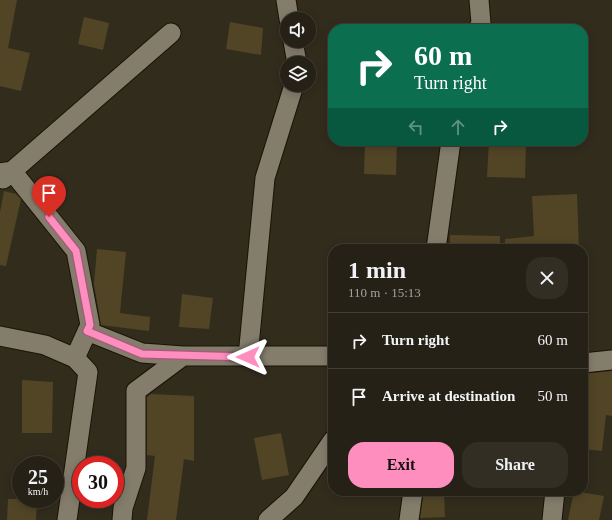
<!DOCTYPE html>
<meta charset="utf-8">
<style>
:root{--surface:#262116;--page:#322e23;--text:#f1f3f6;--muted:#a4a3a1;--line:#423e35;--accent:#fe8ebe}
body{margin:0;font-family:Georgia,serif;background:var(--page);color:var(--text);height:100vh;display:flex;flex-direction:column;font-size:15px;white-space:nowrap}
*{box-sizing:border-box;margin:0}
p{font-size:13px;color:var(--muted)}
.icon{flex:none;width:22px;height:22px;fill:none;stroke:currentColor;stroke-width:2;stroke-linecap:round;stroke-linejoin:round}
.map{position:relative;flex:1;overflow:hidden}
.panel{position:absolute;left:328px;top:244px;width:260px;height:252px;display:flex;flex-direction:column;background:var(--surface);border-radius:16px;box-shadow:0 2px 10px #0003,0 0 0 1px var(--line)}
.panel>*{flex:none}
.hud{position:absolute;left:328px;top:24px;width:260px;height:122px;border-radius:16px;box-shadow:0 2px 10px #0003,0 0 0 1px var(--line);background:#0b6e4f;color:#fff;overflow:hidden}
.tools{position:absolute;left:280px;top:12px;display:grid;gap:8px}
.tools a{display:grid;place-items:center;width:36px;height:36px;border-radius:50%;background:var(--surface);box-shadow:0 2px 10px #0003,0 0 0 1px var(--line);font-size:20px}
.speed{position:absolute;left:12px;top:456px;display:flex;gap:8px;font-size:20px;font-weight:700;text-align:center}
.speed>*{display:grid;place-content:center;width:52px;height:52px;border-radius:50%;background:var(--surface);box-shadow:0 2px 10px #0003,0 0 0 1px var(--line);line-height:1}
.speed small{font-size:10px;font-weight:400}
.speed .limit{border:6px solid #d22;background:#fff;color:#111}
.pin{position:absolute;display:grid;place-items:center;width:34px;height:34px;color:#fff;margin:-41px -17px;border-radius:50% 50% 50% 0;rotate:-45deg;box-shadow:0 0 4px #0007}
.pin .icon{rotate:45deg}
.me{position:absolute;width:44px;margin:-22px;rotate:270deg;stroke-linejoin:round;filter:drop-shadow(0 0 3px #0008)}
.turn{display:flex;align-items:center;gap:14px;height:84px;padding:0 20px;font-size:18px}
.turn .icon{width:52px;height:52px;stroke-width:2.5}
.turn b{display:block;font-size:28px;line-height:34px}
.lanes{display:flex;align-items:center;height:38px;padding:0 20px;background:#0003;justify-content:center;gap:20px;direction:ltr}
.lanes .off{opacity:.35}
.round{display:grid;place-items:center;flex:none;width:42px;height:42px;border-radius:16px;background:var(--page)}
.summary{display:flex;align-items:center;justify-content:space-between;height:68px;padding:0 20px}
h1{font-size:24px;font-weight:700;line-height:30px}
.primary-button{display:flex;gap:8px;margin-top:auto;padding:8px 20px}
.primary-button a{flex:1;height:46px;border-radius:16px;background:var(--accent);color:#111;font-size:16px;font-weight:700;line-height:46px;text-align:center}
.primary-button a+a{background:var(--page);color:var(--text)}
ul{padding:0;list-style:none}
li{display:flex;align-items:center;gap:12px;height:56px;padding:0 20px;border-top:1px solid var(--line)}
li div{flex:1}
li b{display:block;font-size:15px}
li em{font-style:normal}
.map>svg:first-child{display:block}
</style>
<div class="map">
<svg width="612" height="520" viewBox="0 0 612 520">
<rect width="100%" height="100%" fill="#322c1d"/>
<path fill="#524526" d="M0,0H17L8,48L30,53L21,91L0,86Z
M84,17L109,23L103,50L78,44Z
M230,22L263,28L261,55L226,49Z
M365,141H397L396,175L364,174Z
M489,141L526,143L525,178L487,177Z
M4,191L16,194L21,199L6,266L0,265V212Z
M577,194L579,249H505V239L534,236L532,196Z
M450,235L500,236V249H450Z
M97,249L126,252L120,313L150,317L149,331L101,325L94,284Z
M182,294L213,298L209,329L179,327Z
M612,371V416L606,415L602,451L583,449V374Z
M22,380L53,382L52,433H22Z
M151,394L194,396V461L184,459L176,520H147L155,456L147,455V397Z
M281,433L289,475L262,480L254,438Z
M424,491H444L445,517L420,518Z
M574,491L604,496L599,520H568Z
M8,499H37L36,520H7Z"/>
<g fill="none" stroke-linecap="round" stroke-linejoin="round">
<defs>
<path id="street" d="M286,0L289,19
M478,29L481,23L479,0
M293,41L297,63
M0,173L12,171L76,251L90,325L75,358L88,372L67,520
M3,179L171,33
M436,249L451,141
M87,331L142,353L183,356
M0,336L45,345L75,358
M248,357L265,178L294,85
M583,363L612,360
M122,520L123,508L136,468V391L183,356H333
M268,520L294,497L333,440
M409,520L413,491
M552,520L555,491"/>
</defs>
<use href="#street" stroke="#1a1407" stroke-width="21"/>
<use href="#street" stroke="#847d6c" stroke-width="19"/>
</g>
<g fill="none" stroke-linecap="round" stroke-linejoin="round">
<defs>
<path id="route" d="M49,217L76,251L90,325L87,331L142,354L248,357"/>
</defs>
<use href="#route" stroke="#a55c7c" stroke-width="10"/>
<use href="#route" stroke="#fe8ebe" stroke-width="7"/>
</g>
</svg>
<div class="tools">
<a><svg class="icon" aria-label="sound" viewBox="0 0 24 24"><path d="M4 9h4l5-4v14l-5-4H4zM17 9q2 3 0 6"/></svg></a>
<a><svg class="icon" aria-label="layers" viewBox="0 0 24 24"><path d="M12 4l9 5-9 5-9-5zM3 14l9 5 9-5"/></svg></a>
</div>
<div class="speed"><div>25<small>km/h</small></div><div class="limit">30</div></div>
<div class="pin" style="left:49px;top:217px;background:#d93025"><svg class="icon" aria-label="arrive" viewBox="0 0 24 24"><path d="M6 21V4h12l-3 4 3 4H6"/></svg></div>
<svg class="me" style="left:248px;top:357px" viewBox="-20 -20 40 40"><path d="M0-17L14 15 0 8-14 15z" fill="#fe8ebe" stroke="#fff" stroke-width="4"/></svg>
<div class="hud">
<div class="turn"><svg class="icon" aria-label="right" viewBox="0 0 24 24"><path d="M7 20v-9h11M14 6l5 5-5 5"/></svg><div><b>60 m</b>Turn right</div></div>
<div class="lanes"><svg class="icon off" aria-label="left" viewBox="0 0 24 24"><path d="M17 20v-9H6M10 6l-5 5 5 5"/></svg><svg class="icon off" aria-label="ahead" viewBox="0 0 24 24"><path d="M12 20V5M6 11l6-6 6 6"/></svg><svg class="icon" aria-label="right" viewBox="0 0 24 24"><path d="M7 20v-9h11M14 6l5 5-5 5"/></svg></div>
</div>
<section class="panel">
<div class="summary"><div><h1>1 min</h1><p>110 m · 15:13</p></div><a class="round"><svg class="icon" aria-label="close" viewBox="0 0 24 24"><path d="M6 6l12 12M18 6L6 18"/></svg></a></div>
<ul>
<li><svg class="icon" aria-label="right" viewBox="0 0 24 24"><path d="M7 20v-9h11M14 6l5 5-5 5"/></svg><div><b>Turn right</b></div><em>60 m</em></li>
<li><svg class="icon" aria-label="arrive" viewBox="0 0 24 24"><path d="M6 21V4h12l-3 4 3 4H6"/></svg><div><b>Arrive at destination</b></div><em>50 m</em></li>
</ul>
<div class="primary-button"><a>Exit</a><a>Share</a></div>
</section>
</div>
